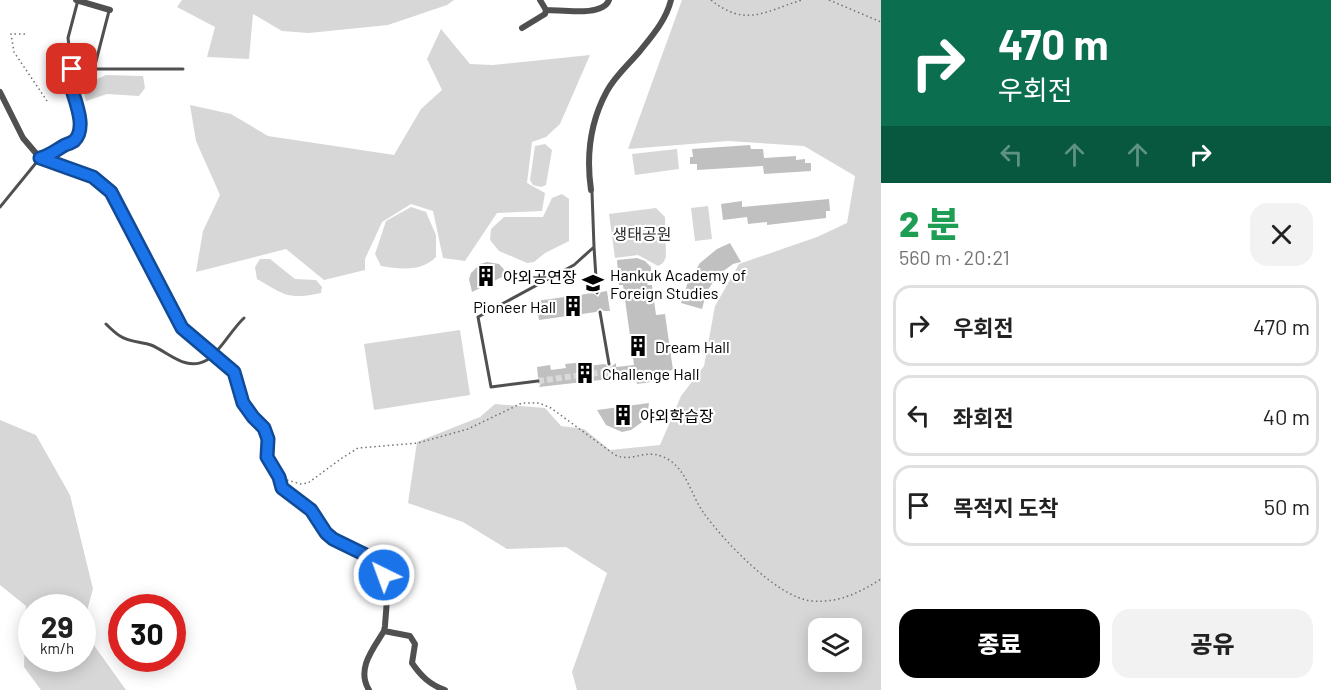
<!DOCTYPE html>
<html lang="ko">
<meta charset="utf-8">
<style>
:root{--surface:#fff;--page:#f2f2f2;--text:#222;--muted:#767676;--line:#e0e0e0;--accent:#000}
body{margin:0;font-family:Barlow,"Noto Sans KR",sans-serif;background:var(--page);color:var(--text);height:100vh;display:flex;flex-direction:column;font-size:22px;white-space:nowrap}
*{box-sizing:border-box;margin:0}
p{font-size:20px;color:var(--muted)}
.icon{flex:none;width:33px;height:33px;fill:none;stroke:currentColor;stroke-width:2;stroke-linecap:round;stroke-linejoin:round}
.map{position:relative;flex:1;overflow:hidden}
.details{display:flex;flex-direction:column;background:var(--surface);width:450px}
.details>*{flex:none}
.guide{background:#0b6e4f;color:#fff;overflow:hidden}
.controls{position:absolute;left:808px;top:618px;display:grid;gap:12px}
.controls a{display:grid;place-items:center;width:54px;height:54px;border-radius:12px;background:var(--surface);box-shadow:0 3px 15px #0003;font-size:30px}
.speed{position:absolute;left:18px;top:594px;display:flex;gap:12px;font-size:30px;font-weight:700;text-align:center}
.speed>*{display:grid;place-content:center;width:78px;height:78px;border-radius:50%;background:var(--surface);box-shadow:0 3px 15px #0003;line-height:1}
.speed small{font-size:15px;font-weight:400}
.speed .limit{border:9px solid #d22;background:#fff;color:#111}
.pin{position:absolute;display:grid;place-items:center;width:51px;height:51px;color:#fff;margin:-26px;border-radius:12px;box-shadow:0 3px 9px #0006}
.me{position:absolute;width:66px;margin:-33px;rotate:318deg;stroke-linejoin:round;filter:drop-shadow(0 0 4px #0008)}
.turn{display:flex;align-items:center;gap:21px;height:126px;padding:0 18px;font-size:27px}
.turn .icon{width:78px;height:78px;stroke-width:2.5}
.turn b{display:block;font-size:42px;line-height:51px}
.lanes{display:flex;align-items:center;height:57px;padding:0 18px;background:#0003;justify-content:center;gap:30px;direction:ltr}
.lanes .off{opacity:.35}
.round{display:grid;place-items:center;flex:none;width:63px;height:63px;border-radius:18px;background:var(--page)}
.overview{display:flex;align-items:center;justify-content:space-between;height:102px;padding:0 18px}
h1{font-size:36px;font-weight:800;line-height:45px;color:#1e9e55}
.action{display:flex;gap:12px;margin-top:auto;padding:12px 18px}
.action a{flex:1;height:69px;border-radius:18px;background:var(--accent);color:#fff;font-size:24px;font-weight:800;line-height:69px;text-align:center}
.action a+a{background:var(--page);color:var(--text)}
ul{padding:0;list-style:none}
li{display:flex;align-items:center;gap:18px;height:81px;margin:0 12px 9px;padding:0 6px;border:3px solid var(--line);border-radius:18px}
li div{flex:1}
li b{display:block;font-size:22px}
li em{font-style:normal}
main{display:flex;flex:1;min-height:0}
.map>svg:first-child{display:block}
</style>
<main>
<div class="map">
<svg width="881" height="690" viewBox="0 0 881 690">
<rect width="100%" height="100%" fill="#fff"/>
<path fill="#d7d7d7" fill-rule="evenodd" d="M182,0H454L447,5L388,25L309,33L282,31L253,14L249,59L207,57L215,27L177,7Z
M682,0H881V690H577L572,672L607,573L566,547L507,549L463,522L408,503L417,442L480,417L495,404L545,408L561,426L584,429L610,450L660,445L681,396L704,366L715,306L739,264L817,237L847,223L855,176L804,146L728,141L628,149ZM819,628H852V662H819Z
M441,29L470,64L493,65L590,55L560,124L546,137L532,142L527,183L545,193L542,211L497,213L465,261L443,258L433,211L411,204L382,222L365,259V270L324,280L286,249L196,272L203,231L220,195L196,141L190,105L231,114L268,136L394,155L421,109L442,90L427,59Z
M106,75L143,76L145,88L139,96L107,94L86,101L82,86Z
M545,144L552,150L546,185L541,187L533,185L530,180L535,146Z
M677,149L679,169L635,175L632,154Z
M562,194L569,199V241L545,253L534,262L527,263L499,251L490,240L491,229L504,217H543L552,198Z
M708,206L712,239L695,241L691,208Z
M411,207L426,212L436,235V257C421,272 401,269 381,266L375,254L386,221Z
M656,208L665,217L666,257L663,263L658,266L638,255L615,258L609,214Z
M260,259H270L295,279L316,280L322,287L321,293C288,300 285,295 257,279L255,267Z
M460,330L470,395L374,410L364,344Z
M0,420L36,435L70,495L93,589L83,625L82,608H32V658H82L83,630L126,690H41L24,667L26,606L0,585Z"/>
<path fill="#c0c0c0" d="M750,145L751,149H763L764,158L796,156V160L805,159V163H811V171L764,174L763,166L697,170V164H690V157H693L692,149Z
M829,199L830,211H826V218L767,225V222L748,224L747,217L723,220L721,204L742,201V207Z
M730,243L741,262L733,264L718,275L707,291L702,309L681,303L688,282L700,263L717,249Z
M637,258L645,261L651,267V275L647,285H652L656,315L665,314L673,370L650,374L651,382L637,384L636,376L539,387L542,381L538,377L537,367L550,365L551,370L566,368L565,364L586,362L587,366L605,364L609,368L616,363V367L634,365L623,285H619L617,260Z
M487,262L499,264L508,274L472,292L469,279L471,273L480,264Z
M607,291L610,311H604L600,308L596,312L539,320L536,301L593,293L598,297L601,292Z
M649,403L648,411L645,420L631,430L622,432L606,425L597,410Z"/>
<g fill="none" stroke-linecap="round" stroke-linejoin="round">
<path stroke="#d9d9d9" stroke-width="6" stroke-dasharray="6 3" stroke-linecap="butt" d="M538,381L611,371L609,364"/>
<path stroke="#727272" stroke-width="1.5" stroke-dasharray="1.5 3" stroke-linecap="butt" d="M711,0C746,28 765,11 802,0
M829,0L881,22
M25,34H11L14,52L47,101
M287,480L301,484L308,483L342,458L358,448L418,443L468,429L522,403H539L551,408L615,455C635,464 647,444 672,462C688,475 692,496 703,512C723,540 777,598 812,601C839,603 859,593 881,579"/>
<path stroke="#505050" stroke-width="3" d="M109,11L94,69H183
M0,207L40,158L51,155L74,140L80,130L78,108L69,84L68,73L72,69L68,38L78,0
M594,247L597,293
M600,312L609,364
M106,324C110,328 115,333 120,336C129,342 142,342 151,345C170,353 186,372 207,360C220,352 231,330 244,318
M538,381L491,387L478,317L574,265L594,247L592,192"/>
<path stroke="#505050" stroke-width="6" d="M76,0L110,10
M540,0L546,10C562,10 603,17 609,0
M522,28L545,14L546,10
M0,92L23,138L40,158L93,177L111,192L182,328L234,372L243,403L253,417L264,428L268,439L267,457L282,487L311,510L326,533L332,539L376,560C392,576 386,606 385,626L384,631C373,649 356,669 369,690
M591,190C586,155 590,122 607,91C615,76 629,64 640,51C653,35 666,20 671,0
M384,631L410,636L415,644L412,663C421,676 430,685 445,690"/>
</g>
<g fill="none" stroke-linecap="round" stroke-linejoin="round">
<defs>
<path id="route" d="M72,69L68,74C70,92 90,126 74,141C71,143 68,144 65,145C56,150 51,155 40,158L93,177L111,192L182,328L234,372L243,403L253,417L264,428L268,439L267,457L279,477L282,488L311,510L326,533L333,539L376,560L381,564L384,575"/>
</defs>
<use href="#route" stroke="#114b97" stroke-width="15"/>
<use href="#route" stroke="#1a73e8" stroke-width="10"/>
</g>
<defs>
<symbol id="building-bare" viewBox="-9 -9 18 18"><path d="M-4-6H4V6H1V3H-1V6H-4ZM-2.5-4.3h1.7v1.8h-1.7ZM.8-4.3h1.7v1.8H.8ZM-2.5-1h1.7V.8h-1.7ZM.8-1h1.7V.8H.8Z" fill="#000" stroke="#fff" stroke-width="2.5" paint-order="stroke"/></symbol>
<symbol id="school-bare" viewBox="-9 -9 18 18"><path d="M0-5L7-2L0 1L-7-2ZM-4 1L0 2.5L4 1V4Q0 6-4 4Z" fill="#000" stroke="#fff" stroke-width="2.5" paint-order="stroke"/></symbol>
</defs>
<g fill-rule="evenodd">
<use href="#building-bare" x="471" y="261" width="30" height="30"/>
<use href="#school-bare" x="578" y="268" width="30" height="30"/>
<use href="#building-bare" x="558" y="291" width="30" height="30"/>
<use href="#building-bare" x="623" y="331" width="30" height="30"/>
<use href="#building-bare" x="570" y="358" width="30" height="30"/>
<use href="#building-bare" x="608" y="400" width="30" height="30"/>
</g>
<g text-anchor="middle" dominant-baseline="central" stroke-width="4.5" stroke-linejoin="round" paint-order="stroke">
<g font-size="16" fill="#2e2e2e" stroke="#fff">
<text x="642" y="233">생태공원</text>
</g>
<g font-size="16" fill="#000" stroke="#fff" text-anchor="start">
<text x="610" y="274">Hankuk Academy of<tspan x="610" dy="18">Foreign Studies</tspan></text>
<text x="503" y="276">야외공연장</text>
<text x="556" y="306" text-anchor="end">Pioneer Hall</text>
<text x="655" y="346">Dream Hall</text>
<text x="602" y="373">Challenge Hall</text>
<text x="640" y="415">야외학습장</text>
</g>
</g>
</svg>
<div class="controls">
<a><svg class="icon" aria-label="layers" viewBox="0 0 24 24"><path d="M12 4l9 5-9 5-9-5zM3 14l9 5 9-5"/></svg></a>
</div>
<div class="speed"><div>29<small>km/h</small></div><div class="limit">30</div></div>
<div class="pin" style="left:72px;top:69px;background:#d93025"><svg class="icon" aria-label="arrive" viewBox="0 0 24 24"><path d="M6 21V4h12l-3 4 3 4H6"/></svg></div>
<svg class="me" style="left:384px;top:575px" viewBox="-20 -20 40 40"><circle r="17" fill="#1a73e8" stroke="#fff" stroke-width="3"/><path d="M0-11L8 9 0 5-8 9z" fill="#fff"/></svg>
</div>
<section class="details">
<div class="guide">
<div class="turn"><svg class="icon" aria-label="right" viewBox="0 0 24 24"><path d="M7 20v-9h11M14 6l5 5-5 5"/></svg><div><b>470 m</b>우회전</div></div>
<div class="lanes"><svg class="icon off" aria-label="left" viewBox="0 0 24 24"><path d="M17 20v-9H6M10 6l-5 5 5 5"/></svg><svg class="icon off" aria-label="ahead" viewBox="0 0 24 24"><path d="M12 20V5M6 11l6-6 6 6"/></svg><svg class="icon off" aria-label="ahead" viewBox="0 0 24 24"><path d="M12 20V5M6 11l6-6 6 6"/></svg><svg class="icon" aria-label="right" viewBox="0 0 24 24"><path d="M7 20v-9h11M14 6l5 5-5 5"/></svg></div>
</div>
<div class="overview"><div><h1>2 분</h1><p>560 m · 20:21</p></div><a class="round"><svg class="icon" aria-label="close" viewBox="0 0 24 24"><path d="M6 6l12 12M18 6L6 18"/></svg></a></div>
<ul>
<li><svg class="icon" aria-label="right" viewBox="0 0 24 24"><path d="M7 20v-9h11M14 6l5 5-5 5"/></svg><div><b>우회전</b></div><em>470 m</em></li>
<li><svg class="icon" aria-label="left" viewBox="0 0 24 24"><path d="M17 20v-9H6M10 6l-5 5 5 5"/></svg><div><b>좌회전</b></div><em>40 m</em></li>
<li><svg class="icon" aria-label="arrive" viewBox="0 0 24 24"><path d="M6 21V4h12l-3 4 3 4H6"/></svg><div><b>목적지 도착</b></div><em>50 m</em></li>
</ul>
<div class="action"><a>종료</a><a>공유</a></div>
</section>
</main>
